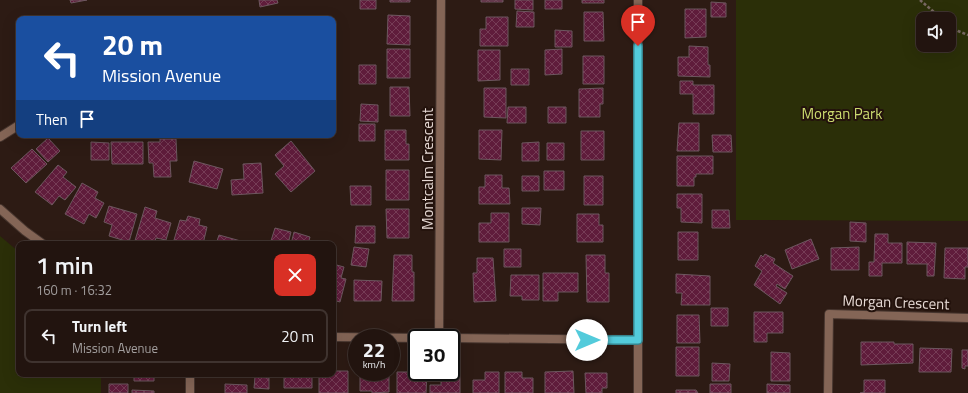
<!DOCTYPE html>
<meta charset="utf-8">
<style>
:root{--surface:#22140f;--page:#2e211d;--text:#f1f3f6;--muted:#a29e9e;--line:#3f332f}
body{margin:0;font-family:"Titillium Web",sans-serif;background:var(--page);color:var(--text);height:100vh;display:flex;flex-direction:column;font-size:15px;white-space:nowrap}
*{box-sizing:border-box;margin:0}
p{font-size:13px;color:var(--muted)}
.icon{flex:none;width:22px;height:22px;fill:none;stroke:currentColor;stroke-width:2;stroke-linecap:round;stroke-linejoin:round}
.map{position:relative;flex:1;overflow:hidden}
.details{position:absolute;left:16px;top:241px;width:320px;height:136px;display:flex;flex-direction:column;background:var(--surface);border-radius:8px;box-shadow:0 4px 16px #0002,0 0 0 1px var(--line)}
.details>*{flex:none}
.top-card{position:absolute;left:16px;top:16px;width:320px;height:122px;border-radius:8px;box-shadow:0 4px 16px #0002,0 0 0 1px var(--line);background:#1a4fa0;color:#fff;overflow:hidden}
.buttons{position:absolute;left:916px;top:12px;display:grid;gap:8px}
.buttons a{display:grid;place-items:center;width:40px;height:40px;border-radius:8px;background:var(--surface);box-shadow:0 4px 16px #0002,0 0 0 1px var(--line);font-size:20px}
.speed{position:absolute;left:348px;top:329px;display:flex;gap:8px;font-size:20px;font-weight:700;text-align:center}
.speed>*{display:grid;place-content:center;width:52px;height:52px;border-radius:50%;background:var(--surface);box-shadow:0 4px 16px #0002,0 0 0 1px var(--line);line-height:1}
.speed small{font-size:10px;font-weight:400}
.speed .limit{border:2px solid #111;border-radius:6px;background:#fff;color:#111}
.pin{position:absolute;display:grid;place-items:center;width:34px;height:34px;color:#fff;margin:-41px -17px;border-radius:50% 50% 50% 0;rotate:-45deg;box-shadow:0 0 4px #0007}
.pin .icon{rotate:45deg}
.me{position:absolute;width:44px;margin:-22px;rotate:90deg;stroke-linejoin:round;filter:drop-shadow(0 0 3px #0008)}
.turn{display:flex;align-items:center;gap:14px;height:84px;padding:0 20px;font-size:18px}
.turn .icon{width:52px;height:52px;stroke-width:2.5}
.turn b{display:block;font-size:28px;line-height:34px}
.then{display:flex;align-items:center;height:38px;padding:0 20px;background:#0003;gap:8px;font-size:15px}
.round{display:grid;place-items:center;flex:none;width:42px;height:42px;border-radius:8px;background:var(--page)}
.head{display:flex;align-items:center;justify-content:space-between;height:68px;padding:0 20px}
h1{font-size:24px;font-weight:600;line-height:30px}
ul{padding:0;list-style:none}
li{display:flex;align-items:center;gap:12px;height:54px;margin:0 8px 6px;padding:0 12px;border:2px solid var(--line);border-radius:8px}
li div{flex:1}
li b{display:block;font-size:15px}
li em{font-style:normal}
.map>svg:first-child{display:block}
</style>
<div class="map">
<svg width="968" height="393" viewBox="0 0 968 393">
<defs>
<pattern id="building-cross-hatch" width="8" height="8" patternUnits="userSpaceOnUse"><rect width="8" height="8" fill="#5f1c3b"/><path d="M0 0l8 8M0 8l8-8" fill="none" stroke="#763c56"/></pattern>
</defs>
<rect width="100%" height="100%" fill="#2d1b14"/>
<path fill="#2b2f08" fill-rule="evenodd" d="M736,0H968V221L736,220ZM923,19H949V45H923Z
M0,236L19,252V374H101V393H0Z"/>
<path fill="url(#building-cross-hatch)" stroke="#6d575f" d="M70,0H87L71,3Z
M259,0H277L278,3L260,7Z
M360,0H376V9H360Z
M390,0H410V2H390Z
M481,0H503V2H481Z
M515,0H533V10L515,9Z
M545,0H562V9H545Z
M582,0H604V3H582Z
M711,2L726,3V17H711Z
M685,9H706V37L685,38Z
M517,11L534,12V27H516Z
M584,12H603L604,41H584Z
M388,15L410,16V45L387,44Z
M209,17H223V19H209Z
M486,17H508V46H480V29H486Z
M555,30L572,31V47H555Z
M689,46L708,47V65H710V77L678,76V57H689Z
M387,49H410V78H387Z
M562,49V74L545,75V50Z
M478,50H500V80L478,81Z
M583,56H604V84H583Z
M359,65H376V84H359Z
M511,69H529V85H511Z
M680,81H693V85H714V114H693V94H680Z
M390,87H409L410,116H390Z
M484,88H506V118L484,117Z
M603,88V104H600V117H579V89Z
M361,104L378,105V122L360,121Z
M508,107H526V123H507Z
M548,107H566V123H548Z
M679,123H699V151H677Z
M359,124H375V141H359Z
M385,130H406V144H409V160H385Z
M479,130H502L501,160L479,159Z
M581,131H604V160H581Z
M712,135H731L732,152H713Z
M48,138L60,151L48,162L36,149Z
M160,139H176L177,161H170L171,177H154L153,163H149L148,142H160Z
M291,141L315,171L291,192L275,174L284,166L275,155Z
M91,142L109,143V160H91Z
M111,142H143V164H112Z
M539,142V161H522V143Z
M547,143H564V160H547Z
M32,149L47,164L26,183L11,168Z
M677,156H713V174H696V177H694V186H677Z
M194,161L223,169L217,189L189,182Z
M261,163L263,193L232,195L231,180L244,179L243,164Z
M58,165L67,172L63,177L76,187L65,200L59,196L52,205L35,192Z
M386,170H409V200H386Z
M544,171H564V190H544Z
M485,175H502V188H509L510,204H479V187H485Z
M522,176H539V191H522Z
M584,176H603V205H584Z
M82,183L98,192L95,198L104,203L96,218L89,214L84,224L65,214Z
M350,186H371V205H351Z
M677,194H702V223L681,222V208H677Z
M109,206L137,214L129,242L109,236L112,225L104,222Z
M145,207L157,211L155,218L171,223L166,240L156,238L154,244H134Z
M522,208H541L540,225L522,224Z
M386,209H409V238H387Z
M712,210H729L730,228H712Z
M491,213H509V242H479V223H491Z
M577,214H599V225H603V242H577Z
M188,216L200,219L199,225L207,227L203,244H189L174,240L180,220L186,221Z
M850,222L866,223V242L850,241Z
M356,226H375V243H355Z
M275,228L291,232L288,244H270Z
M294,232L310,237L308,244H291Z
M678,232H698V260H678Z
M875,234H888V243H902V263H882V276H869V262H874Z
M219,235L248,243V244H216Z
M811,239L819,259L792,269L785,250Z
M907,242L936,243L934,276H927V264H907Z
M354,247L369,249L366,267L351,265Z
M859,247V270H831V248Z
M945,248H968V267H965V279L944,278Z
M504,249H521V267H504Z
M765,254L775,259L773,263L793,276L785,289L777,284L776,286L787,293L780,304L754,285L762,271L755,266L761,255L763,257Z
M394,255H412V272H414V301H392Z
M586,255H605V273H609V302H587Z
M477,258H493L496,301L474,302L473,273H477Z
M333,264L344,267L341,278L346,279L340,302L333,300Z
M543,273H578V292H558V301H543Z
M676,274L710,276V305H681L682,293H676Z
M511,275H539V300H522V296H510Z
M354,280L382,281L381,301H354Z
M711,308H728V326H711Z
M754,312H783V333H767V342H754Z
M677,315H699L700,343H677Z
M861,342H894V344H913V363L861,365Z
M676,347H699V376H676Z
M920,348L952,349L951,372H919Z
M962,350H968V366H965V369L962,368Z
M771,352L790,353V381H771Z
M712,363L730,364L729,381H712Z
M333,371H348V393H319V374H333Z
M460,371V393H430V385H441V372Z
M573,371L574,393H545V372Z
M360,372H389V392L372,393V391H360Z
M397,372H427L426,393H397Z
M485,372H499V393H473V380H485Z
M505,372H522V378H533V393H505Z
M585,373H607V388H602V393H586Z
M134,374H154V381H134Z
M252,374H269V376L252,375Z
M284,374H312V388H284Z
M255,377L269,378V389L254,388Z
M864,380H885V393H860L864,392Z
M109,384H128V393H109Z
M225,384L247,385V393H225Z
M710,384H731V393H710Z
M767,384L790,385V393H767Z
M132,390L154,391V393H132Z
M676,390H696L698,393H676Z"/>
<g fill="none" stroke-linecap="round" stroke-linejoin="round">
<defs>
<path id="minor" d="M0,137L19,125
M0,209L25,231L43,244
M333,337L422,338
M439,338L441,0
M451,338L638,340
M190,393V374
M828,393L829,314L968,318"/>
<path id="tertiary" d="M638,393V0"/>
</defs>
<use href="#minor" stroke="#47362f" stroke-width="10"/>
<use href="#tertiary" stroke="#47362f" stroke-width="10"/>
<path stroke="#786862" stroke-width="2.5" stroke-dasharray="3 2" stroke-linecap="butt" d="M920,0L942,19
M949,26L958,31L968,35"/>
<use href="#minor" stroke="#846556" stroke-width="8"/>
<use href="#tertiary" stroke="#846556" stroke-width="8"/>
</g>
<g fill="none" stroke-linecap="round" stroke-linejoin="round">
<defs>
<path id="route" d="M587,340H638V46"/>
</defs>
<use href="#route" stroke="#36848e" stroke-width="10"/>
<use href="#route" stroke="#53cbdb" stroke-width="7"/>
</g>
<g text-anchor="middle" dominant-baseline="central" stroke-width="4" stroke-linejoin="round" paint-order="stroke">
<g font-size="15" fill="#cbda6f" stroke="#23120c">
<text x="842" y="113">Morgan Park</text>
</g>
<g font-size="15" fill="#e7dad5" stroke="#23120c">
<text transform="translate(427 169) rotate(-90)">Montcalm Crescent</text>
<text transform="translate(896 302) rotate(2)">Morgan Crescent</text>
</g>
</g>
</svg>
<div class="buttons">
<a><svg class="icon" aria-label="sound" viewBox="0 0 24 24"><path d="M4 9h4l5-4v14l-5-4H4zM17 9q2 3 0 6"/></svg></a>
</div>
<div class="speed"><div>22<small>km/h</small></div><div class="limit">30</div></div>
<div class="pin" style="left:638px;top:46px;background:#d93025"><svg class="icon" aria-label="arrive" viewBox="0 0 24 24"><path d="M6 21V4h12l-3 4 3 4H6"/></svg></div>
<svg class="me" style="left:587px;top:340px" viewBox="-20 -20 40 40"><circle r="19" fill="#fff"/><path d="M0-13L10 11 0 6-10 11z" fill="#53cbdb"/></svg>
<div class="top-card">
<div class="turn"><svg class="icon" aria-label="left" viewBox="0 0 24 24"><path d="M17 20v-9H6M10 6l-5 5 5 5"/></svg><div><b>20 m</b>Mission Avenue</div></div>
<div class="then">Then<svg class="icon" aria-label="arrive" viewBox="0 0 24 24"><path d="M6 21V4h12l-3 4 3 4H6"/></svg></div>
</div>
<section class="details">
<div class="head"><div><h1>1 min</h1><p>160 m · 16:32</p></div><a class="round" style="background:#d93025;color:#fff"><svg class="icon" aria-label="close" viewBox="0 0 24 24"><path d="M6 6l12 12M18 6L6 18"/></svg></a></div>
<ul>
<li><svg class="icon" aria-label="left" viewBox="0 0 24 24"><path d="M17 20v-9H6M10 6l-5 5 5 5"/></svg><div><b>Turn left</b><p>Mission Avenue</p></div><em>20 m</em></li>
</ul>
</section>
</div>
